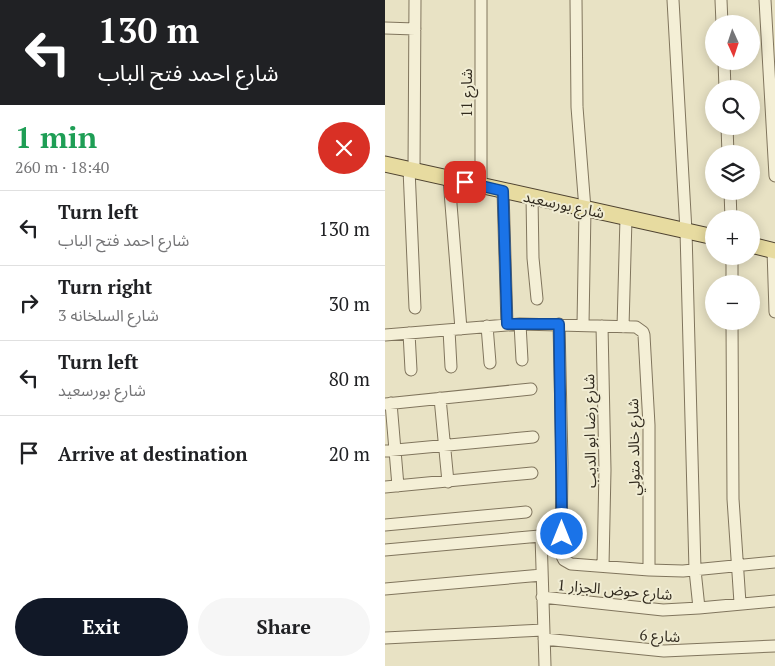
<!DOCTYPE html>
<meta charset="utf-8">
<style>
:root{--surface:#fff;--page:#f6f6f6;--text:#202124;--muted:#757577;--line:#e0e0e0;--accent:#111827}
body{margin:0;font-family:"PT Serif","Noto Sans Arabic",serif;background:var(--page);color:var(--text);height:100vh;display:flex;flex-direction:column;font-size:19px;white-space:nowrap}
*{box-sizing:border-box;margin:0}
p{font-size:16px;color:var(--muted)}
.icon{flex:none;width:28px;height:28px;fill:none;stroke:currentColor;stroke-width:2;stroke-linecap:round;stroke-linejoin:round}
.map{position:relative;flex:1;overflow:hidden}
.panel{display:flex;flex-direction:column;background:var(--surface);width:385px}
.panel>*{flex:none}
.banner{background:#202124;color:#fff;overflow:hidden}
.needle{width:32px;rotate:177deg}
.tools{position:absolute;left:320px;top:15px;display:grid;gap:10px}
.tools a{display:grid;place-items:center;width:55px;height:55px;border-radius:50%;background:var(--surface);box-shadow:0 2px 12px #0003;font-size:25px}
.pin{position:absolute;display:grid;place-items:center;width:42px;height:42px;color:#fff;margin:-21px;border-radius:10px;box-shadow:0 2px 8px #0006}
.me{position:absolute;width:55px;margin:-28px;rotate:0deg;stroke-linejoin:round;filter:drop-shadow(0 0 4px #0008)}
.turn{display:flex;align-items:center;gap:18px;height:105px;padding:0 15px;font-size:22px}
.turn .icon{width:65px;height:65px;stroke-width:2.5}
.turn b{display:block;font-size:35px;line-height:42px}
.round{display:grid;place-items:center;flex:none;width:52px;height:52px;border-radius:26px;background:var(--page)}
.overview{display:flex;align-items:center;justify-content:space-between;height:85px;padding:0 15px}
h1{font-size:30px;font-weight:700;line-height:38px;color:#1e9e55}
.action{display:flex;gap:10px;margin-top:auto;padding:10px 15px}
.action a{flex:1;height:58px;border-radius:30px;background:var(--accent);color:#fff;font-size:20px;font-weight:700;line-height:58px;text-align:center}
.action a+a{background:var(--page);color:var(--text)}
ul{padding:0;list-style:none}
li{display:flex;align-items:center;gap:15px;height:75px;padding:0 15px;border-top:1px solid var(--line)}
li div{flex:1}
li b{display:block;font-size:19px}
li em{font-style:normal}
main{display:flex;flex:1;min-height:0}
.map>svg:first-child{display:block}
</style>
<main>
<section class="panel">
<div class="banner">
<div class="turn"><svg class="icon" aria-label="left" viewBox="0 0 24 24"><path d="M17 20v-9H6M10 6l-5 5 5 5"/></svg><div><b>130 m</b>شارع احمد فتح الباب</div></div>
</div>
<div class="overview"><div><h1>1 min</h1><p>260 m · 18:40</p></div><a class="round" style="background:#d93025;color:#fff"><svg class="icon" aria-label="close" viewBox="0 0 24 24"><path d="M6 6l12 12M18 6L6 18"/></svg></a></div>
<ul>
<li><svg class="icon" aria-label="left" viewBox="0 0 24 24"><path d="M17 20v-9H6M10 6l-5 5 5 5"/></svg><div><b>Turn left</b><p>شارع احمد فتح الباب</p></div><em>130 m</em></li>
<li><svg class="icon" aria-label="right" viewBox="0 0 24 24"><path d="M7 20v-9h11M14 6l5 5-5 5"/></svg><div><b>Turn right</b><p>شارع السلخانه 3</p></div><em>30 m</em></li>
<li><svg class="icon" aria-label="left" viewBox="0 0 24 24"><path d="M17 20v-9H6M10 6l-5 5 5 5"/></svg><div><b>Turn left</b><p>شارع بورسعيد</p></div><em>80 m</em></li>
<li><svg class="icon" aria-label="arrive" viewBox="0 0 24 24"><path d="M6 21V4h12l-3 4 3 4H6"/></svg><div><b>Arrive at destination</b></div><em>20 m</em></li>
</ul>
<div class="action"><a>Exit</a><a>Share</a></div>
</section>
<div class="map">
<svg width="390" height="666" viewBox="0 0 390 666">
<rect width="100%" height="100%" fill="#e8e2c4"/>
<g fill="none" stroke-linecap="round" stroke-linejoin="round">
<defs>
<path id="minor" d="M191,0L192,107L200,209L198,325
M288,0L301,231L310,570L314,608
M336,0L337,24
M380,0L390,176
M0,28L30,29
M339,61L340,89
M342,126L343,154
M24,169L30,308
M29,171L30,0
M64,179L76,329
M96,186V0
M118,191L122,325
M345,191L346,219
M147,197L148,258L152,299
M388,250L390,312
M347,284V256
M347,321L348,499L355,603
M135,324L137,360
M174,324L177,463L176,554L179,560L186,564L264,570L298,571L390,562
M102,326L105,363
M217,326L220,470L218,566
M238,327L241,218
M64,330L66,367
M24,333L26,370
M0,335L135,324L251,327L258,332L259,335L264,425V570
M55,398L63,482
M6,403L13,486
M0,404L146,389
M0,451L148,437
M0,487L147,473
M0,525L141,512
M156,535L160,666
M0,550L177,534
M0,589L157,575
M157,597L278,610L314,608L390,601
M0,638L158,630
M159,639L279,651L390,646"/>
<path id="major" d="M0,164L329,237
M366,245L390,251"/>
</defs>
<use href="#minor" stroke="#80755d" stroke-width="13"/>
<use href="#major" stroke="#4f4331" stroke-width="17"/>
<use href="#minor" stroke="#f4efd6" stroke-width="11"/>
<use href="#major" stroke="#e7dba0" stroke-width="15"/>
</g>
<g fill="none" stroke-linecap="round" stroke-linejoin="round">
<defs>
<path id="route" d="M80,182L118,191L122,324H174L177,534"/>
</defs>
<use href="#route" stroke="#114b97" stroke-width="12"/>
<use href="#route" stroke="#1a73e8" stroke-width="9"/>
</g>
<g text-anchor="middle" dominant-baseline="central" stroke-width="4" stroke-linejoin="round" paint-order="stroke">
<g font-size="15" fill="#322b1f" stroke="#f0ecd3">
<text transform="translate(81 93) rotate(-90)">شارع 11</text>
<text transform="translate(179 204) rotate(12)">شارع بورسعيد</text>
<text transform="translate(204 431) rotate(-91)">شارع رضا ابو الديب</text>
<text transform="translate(248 447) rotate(-91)">شارع خالد متولي</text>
<text transform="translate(230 589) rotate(5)">شارع حوض الجزار 1</text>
<text transform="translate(275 635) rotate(3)">شارع 6</text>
</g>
</g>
</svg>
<div class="tools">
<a><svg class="needle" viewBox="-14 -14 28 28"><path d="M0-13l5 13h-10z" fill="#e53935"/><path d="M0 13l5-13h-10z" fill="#757577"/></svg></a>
<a><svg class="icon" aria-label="search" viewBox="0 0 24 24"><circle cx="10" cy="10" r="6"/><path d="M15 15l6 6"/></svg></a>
<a><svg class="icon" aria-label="layers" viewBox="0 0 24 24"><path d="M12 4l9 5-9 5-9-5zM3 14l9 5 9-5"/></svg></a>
<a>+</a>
<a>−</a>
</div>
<div class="pin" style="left:80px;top:182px;background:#d93025"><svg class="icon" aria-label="arrive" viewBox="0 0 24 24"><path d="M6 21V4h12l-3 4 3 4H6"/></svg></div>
<svg class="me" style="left:177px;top:534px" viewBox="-20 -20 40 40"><circle r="17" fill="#1a73e8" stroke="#fff" stroke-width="3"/><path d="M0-11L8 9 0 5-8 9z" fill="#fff"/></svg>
</div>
</main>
